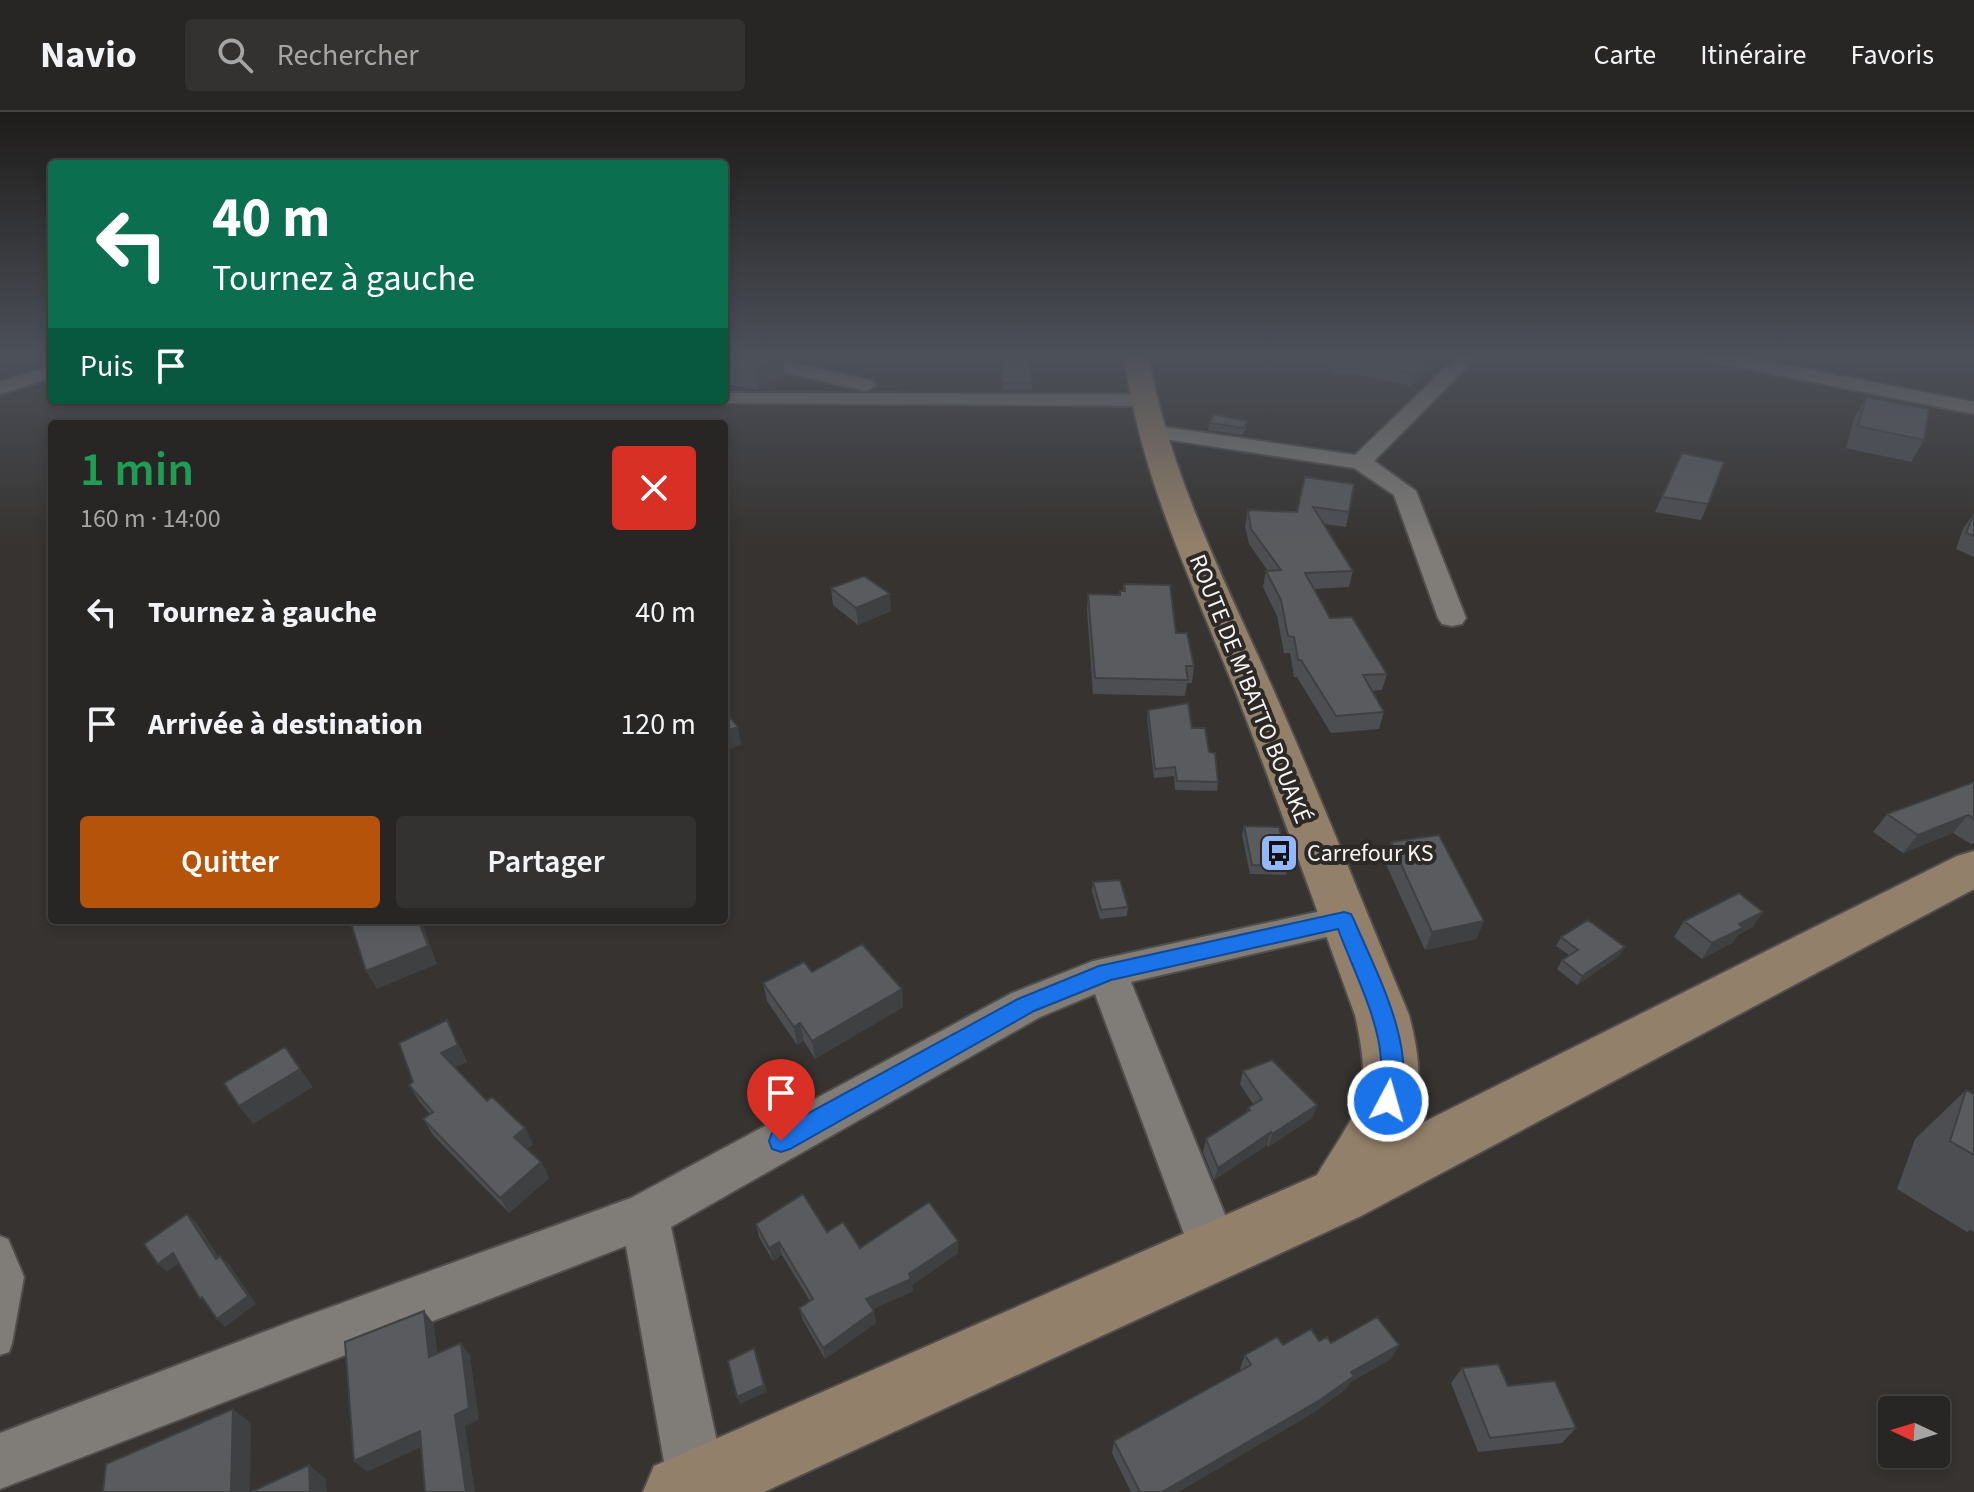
<!DOCTYPE html>
<html lang="fr">
<meta charset="utf-8">
<style>
:root{--surface:#282624;--page:#343231;--text:#f1f3f6;--muted:#a5a5a6;--line:#444341;--accent:#b45309}
body{margin:0;font-family:"Source Sans 3",sans-serif;background:var(--page);color:var(--text);height:100vh;display:flex;flex-direction:column;font-size:30px;white-space:nowrap}
*{box-sizing:border-box;margin:0}
p{font-size:26px;color:var(--muted)}
.icon{flex:none;width:44px;height:44px;fill:none;stroke:currentColor;stroke-width:2;stroke-linecap:round;stroke-linejoin:round}
.map{position:relative;flex:1;overflow:hidden}
.panel{position:absolute;left:48px;top:308px;width:680px;height:504px;display:flex;flex-direction:column;background:var(--surface);border-radius:8px;box-shadow:0 4px 12px #0003,0 0 0 2px var(--line)}
.panel>*{flex:none}
.hud{position:absolute;left:48px;top:48px;width:680px;height:244px;border-radius:8px;box-shadow:0 4px 12px #0003,0 0 0 2px var(--line);background:#0b6e4f;color:#fff;overflow:hidden}
.needle{width:52px;rotate:274deg}
.buttons{position:absolute;left:1878px;top:1284px;display:grid;gap:16px}
.buttons a{display:grid;place-items:center;width:72px;height:72px;border-radius:8px;background:var(--surface);box-shadow:0 4px 12px #0003,0 0 0 2px var(--line);font-size:40px}
.pin{position:absolute;display:grid;place-items:center;width:68px;height:68px;color:#fff;margin:-82px -34px;border-radius:50% 50% 50% 0;rotate:-45deg;box-shadow:0 0 8px #0007}
.pin .icon{rotate:45deg}
.me{position:absolute;width:88px;margin:-44px;rotate:6deg;stroke-linejoin:round;filter:drop-shadow(0 0 6px #0008)}
.turn{display:flex;align-items:center;gap:28px;height:168px;padding:0 32px;font-size:36px}
.turn .icon{width:104px;height:104px;stroke-width:2.5}
.turn b{display:block;font-size:56px;line-height:68px}
.then{display:flex;align-items:center;height:76px;padding:0 32px;background:#0003;gap:16px;font-size:30px}
.round{display:grid;place-items:center;flex:none;width:84px;height:84px;border-radius:8px;background:var(--page)}
.headline{display:flex;align-items:center;justify-content:space-between;height:136px;padding:0 32px}
h1{font-size:48px;font-weight:600;line-height:60px;color:#1e9e55}
.cta{display:flex;gap:16px;margin-top:auto;padding:16px 32px}
.cta a{flex:1;height:92px;border-radius:8px;background:var(--accent);color:#fff;font-size:32px;font-weight:600;line-height:92px;text-align:center}
.cta a+a{background:var(--page);color:var(--text)}
ul{padding:0;list-style:none}
li{display:flex;align-items:center;gap:24px;height:112px;padding:0 32px}
li div{flex:1}
li b{display:block;font-size:30px}
li em{font-style:normal}
header{display:flex;align-items:center;gap:48px;box-sizing:border-box;height:112px;padding:0 40px;background:var(--surface);border-bottom:2px solid var(--line)}
header strong{font-size:38px}
nav{display:flex;gap:44px;margin-inline-start:auto;font-size:28px}
.search{width:560px;height:72px;background:var(--page);display:flex;align-items:center;gap:20px;box-sizing:border-box;padding:0 28px;border-radius:8px;color:var(--muted);font-size:30px}
.map>svg:first-child{display:block}
</style>
<header>
<strong>Navio</strong>
<div class="search"><svg class="icon" aria-label="search" viewBox="0 0 24 24"><circle cx="10" cy="10" r="6"/><path d="M15 15l6 6"/></svg>Rechercher</div>
<nav><a>Carte</a><a>Itinéraire</a><a>Favoris</a></nav>
</header>
<div class="map">
<svg width="1974" height="1380" viewBox="0 0 1974 1380">
<rect width="100%" height="100%" fill="#363330"/>
<g fill="none" stroke-linecap="round" stroke-linejoin="round">
<defs>
<path id="lane" d="M0,1124L8,1127L24,1165L12,1231L9,1240L0,1243Z"/>
<path id="street" d="M726,243H759L873,269L876,273L866,279L728,247Z
M1459,243H1479L1374,349L1416,379L1466,506L1462,512L1452,514L1442,512L1438,506L1394,383L1354,356L1151,325L1140,319L1151,313L1355,343Z
M1698,243H1735L1974,290V302L1707,249Z
M52,254V266L0,282V270Z
M724,281L1142,282L1152,288L1142,294L717,291L715,288H724Z
M1344,794L1357,798L1363,808L1357,818L1131,870L1240,1140L1233,1157L1215,1164L1197,1157L1095,882L1040,905L671,1115L726,1372L722,1380H672L668,1372L626,1134L0,1377V1321L295,1208L631,1086L1012,881L1093,849Z"/>
<path id="secondary" d="M1124,243H1148C1170,363 1224,467 1273,577C1321,685 1364,795 1409,903C1420,946 1424,977 1406,1019L1957,744L1974,739V777L1361,1104L764,1380H643L654,1354L1317,1063C1359,994 1374,987 1355,903C1316,796 1278,689 1237,583C1192,470 1140,364 1124,243Z"/>
</defs>
<use href="#lane" stroke="#514f4d" stroke-width="4"/>
<use href="#street" stroke="#514f4d" stroke-width="4"/>
<use href="#secondary" stroke="#514f4d" stroke-width="4"/>
<use href="#lane" fill="#807d79" fill-rule="evenodd"/>
<use href="#street" fill="#807d79" fill-rule="evenodd"/>
<use href="#secondary" fill="#93806a" fill-rule="evenodd"/>
</g>
<path fill="#4d4e52" d="M724,243L785,263L757,278L724,271Z
M1001,243L1032,271V278H1002Z
M1326,243H1451L1410,274L1357,262L1333,261Z
M1866,285L1924,328L1911,350L1846,336L1854,306Z
M1247,309L1246,316L1242,323L1208,318L1209,311Z
M1682,341L1708,392L1701,408L1655,400Z
M1305,365L1349,400L1346,415L1324,412L1353,459L1349,475L1314,477L1330,506L1387,562L1382,578L1372,579L1384,600L1379,617L1331,621L1297,565H1294L1290,541H1284L1277,504L1263,475L1266,459H1268L1249,432L1245,414L1248,398L1297,400Z
M1974,401V445L1956,437L1963,417Z
M1124,472L1176,521L1194,554L1192,571H1187L1185,584L1093,582L1087,498L1088,482L1120,483V479H1123Z
M831,476L891,499L858,513L833,493Z
M1148,598L1192,616L1209,640L1218,670L1217,679L1175,678L1174,664L1154,666L1147,606Z
M1974,670V731L1971,732L1953,721L1903,741L1873,720L1887,702Z
M1244,714L1288,754L1286,763L1250,762L1242,723Z
M1391,730L1484,809L1476,827L1425,838L1384,748Z
M1093,770L1128,795L1127,804L1100,807L1092,780Z
M1763,800L1752,815L1738,823L1732,831L1702,847L1674,825L1684,809Z
M1561,825L1619,844L1577,873L1557,857L1562,848L1569,843L1556,834Z
M812,860L902,877L903,895L815,947L804,929L797,933L767,889L763,871Z
M447,908L467,950L455,955L487,989L525,1016L533,1032L527,1037L541,1050L549,1066L509,1101L433,1023L423,1007L430,1002L419,989L409,973L413,970Z
M1243,959L1317,993L1312,1006L1268,1035L1267,1033L1214,1068L1203,1040L1206,1027L1247,1001L1248,996L1253,992L1240,972Z
M1966,978L1974,982V1120L1970,1118L1967,1120L1897,1077L1915,1027Z
M756,1112L827,1120L860,1136L958,1141L912,1173L913,1179L873,1197L876,1211L825,1247L803,1208L799,1196L810,1189L782,1143L773,1149L759,1125Z
M1319,1229L1399,1233L1391,1247L1351,1270L1346,1277L1313,1301L1178,1380H1131L1112,1341L1114,1329L1241,1258L1240,1256L1245,1243L1283,1233Z
M1462,1256L1508,1274L1576,1316L1562,1331L1478,1340L1451,1271Z"/>
<path fill="#3e4042" d="M0,243H34V244L0,254Z
M782,243L785,263L757,278L755,257Z
M1439,243H1451L1410,274L1413,262Z
M890,482L891,499L858,513L856,496Z
M738,615L741,633L724,639V620Z
M1968,703L1953,721L1903,741L1918,723Z
M1763,800L1752,815L1738,823L1732,831L1702,847L1712,831L1739,812Z
M418,808H421L437,852L377,877L366,859Z
M1484,809L1476,827L1425,838L1432,820Z
M1625,835L1619,844L1577,873L1582,864Z
M902,877L903,895L815,947L812,929Z
M447,908L467,950L450,957L441,941Z
M800,911L804,929L797,933L794,915Z
M285,935L313,975L253,1012L239,994Z
M1317,993L1312,1006L1268,1035L1272,1022Z
M525,1016L533,1032L523,1041L514,1025Z
M1271,1020L1267,1033L1214,1068L1218,1056Z
M541,1050L549,1066L509,1101L500,1086Z
M187,1102L196,1110L225,1155L216,1147Z
M958,1129V1141L912,1173L913,1179L868,1199L866,1187L909,1162Z
M779,1130L782,1143L773,1149L769,1136Z
M173,1141L182,1149L167,1160L158,1152Z
M220,1144L229,1152L256,1192L225,1215L217,1207Z
M424,1199L434,1212L439,1257L429,1245Z
M874,1199L876,1211L825,1247L823,1236Z
M461,1231L470,1243L479,1308L465,1314L475,1380H466L455,1303Z
M1399,1233L1391,1247L1351,1270L1346,1277L1313,1301L1178,1380H1162L1351,1260Z
M754,1236L767,1280L740,1292L737,1285Z
M233,1297L251,1311L250,1380H231Z
M420,1319L430,1331L367,1360L354,1349Z
M309,1353L326,1367L327,1380H310Z"/>
<path fill="#595b5f" stroke="#3e4042" stroke-width="2" d="M724,243H782L755,257L724,251Z
M1001,243H1029L1032,271H1002Z
M1333,243H1439L1413,262L1360,250L1336,249Z
M1866,285L1929,297L1924,328L1858,314Z
M1214,302L1247,309L1244,316L1209,311Z
M1682,341L1724,350L1708,392L1662,385Z
M1305,365L1354,372L1349,400L1313,395L1353,459L1305,461L1330,506L1352,505L1387,562L1363,563L1384,600L1336,604L1301,548H1298L1294,525L1288,524L1281,488L1266,459L1281,458L1251,417L1248,398L1297,400Z
M1974,401V424L1966,421Z
M864,464L890,482L856,496L831,476Z
M1124,472L1170,473L1176,521H1187L1194,554H1186L1188,568L1095,566L1088,482L1120,483V479H1125Z
M1188,591L1192,616H1205L1209,640L1215,641L1218,670L1177,669L1175,655L1155,657L1148,598Z
M724,598L738,615L724,620Z
M1974,670V707L1968,703L1918,723L1887,702Z
M1244,714L1279,715L1288,754L1252,753Z
M1439,723L1484,809L1432,820L1391,730Z
M1120,768L1128,795L1101,798L1093,770Z
M1739,781L1763,800L1739,812L1743,816L1712,831L1684,809Z
M350,808H418L428,834L366,859Z
M1588,808L1625,835L1582,864L1562,848L1578,838L1561,825Z
M862,832L902,877L812,929L800,911L794,915L763,871L804,850L812,860Z
M447,908L458,933L441,941L487,989L492,985L525,1016L514,1025L541,1050L500,1086L423,1007L433,1000L409,973L413,970L399,931Z
M285,935L300,957L239,994L224,971Z
M1272,948L1317,993L1272,1022L1271,1020L1218,1056L1206,1027L1250,998L1248,996L1262,987L1243,959Z
M1966,978L1974,982V1043L1950,1029Z
M803,1082L827,1120L843,1110L860,1136L929,1090L958,1129L909,1162L911,1167L866,1187L874,1199L823,1236L799,1196L813,1187L779,1130L769,1136L756,1112Z
M187,1102L216,1147L220,1144L248,1184L217,1207L202,1185L200,1187L173,1141L158,1152L144,1132Z
M424,1199L429,1245L461,1231L469,1296L455,1303L466,1380H425L420,1319L354,1349L345,1230Z
M1377,1205L1399,1233L1351,1260L1354,1264L1320,1288L1162,1380H1140L1114,1329L1251,1253L1245,1243L1277,1225L1283,1233L1311,1217L1319,1229L1327,1225L1331,1231Z
M754,1236L764,1273L737,1285L728,1249Z
M1498,1252L1508,1274L1555,1269L1576,1316L1490,1326L1462,1256Z
M233,1297L231,1380H103L106,1352Z
M309,1353L310,1380H251Z"/>
<linearGradient id="sky" x2="0" y2="1"><stop stop-color="#1e1c1a"/><stop offset="0.56" stop-color="#4c5059"/><stop offset="1" stop-color="#4c5059" stop-opacity="0"/></linearGradient>
<rect width="1974" height="436" fill="url(#sky)"/>
<path fill="#1a73e8" stroke="#114b97" stroke-width="2" d="M1344,800L1351,802L1354,808C1375,858 1422,943 1396,997L1388,1000L1380,997C1372,981 1382,964 1381,948C1379,907 1352,855 1338,817L1111,868L1034,899L790,1037L781,1040L772,1037L769,1029L772,1021L1018,887L1099,854Z"/>
<defs>
<symbol id="bus-square" viewBox="-11 -11 22 22"><rect x="-9" y="-9" width="18" height="18" rx="4" fill="#93b7fd" stroke="#2c2926"/><path d="M-5-6H5V4H4V6H2V4H-2V6H-4V4H-5ZM-3.5-4V0h7V-4ZM-3.5 1.2v1.5H-2V1.2ZM2 1.2v1.5H3.5V1.2Z" fill="#111"/></symbol>
</defs>
<g fill-rule="evenodd">
<use href="#bus-square" x="1257" y="719" width="44" height="44"/>
</g>
<g text-anchor="middle" dominant-baseline="central" stroke-width="8" stroke-linejoin="round" paint-order="stroke">
<g font-size="24" fill="#f7f5f3" stroke="#2c2926">
<text transform="translate(1250 577) rotate(68)">ROUTE DE M'BATTO BOUAKÉ</text>
</g>
<g font-size="24" fill="#f7f5f3" stroke="#2c2926" text-anchor="start">
<text x="1307" y="741">Carrefour KS</text>
</g>
</g>
</svg>
<div class="buttons">
<a><svg class="needle" viewBox="-14 -14 28 28"><path d="M0-13l5 13h-10z" fill="#e53935"/><path d="M0 13l5-13h-10z" fill="#a5a5a6"/></svg></a>
</div>
<div class="pin" style="left:781px;top:1029px;background:#d93025"><svg class="icon" aria-label="arrive" viewBox="0 0 24 24"><path d="M6 21V4h12l-3 4 3 4H6"/></svg></div>
<svg class="me" style="left:1388px;top:989px" viewBox="-20 -20 40 40"><circle r="17" fill="#1a73e8" stroke="#fff" stroke-width="3"/><path d="M0-11L8 9 0 5-8 9z" fill="#fff"/></svg>
<div class="hud">
<div class="turn"><svg class="icon" aria-label="left" viewBox="0 0 24 24"><path d="M17 20v-9H6M10 6l-5 5 5 5"/></svg><div><b>40 m</b>Tournez à gauche</div></div>
<div class="then">Puis<svg class="icon" aria-label="arrive" viewBox="0 0 24 24"><path d="M6 21V4h12l-3 4 3 4H6"/></svg></div>
</div>
<section class="panel">
<div class="headline"><div><h1>1 min</h1><p>160 m · 14:00</p></div><a class="round" style="background:#d93025;color:#fff"><svg class="icon" aria-label="close" viewBox="0 0 24 24"><path d="M6 6l12 12M18 6L6 18"/></svg></a></div>
<ul>
<li><svg class="icon" aria-label="left" viewBox="0 0 24 24"><path d="M17 20v-9H6M10 6l-5 5 5 5"/></svg><div><b>Tournez à gauche</b></div><em>40 m</em></li>
<li><svg class="icon" aria-label="arrive" viewBox="0 0 24 24"><path d="M6 21V4h12l-3 4 3 4H6"/></svg><div><b>Arrivée à destination</b></div><em>120 m</em></li>
</ul>
<div class="cta"><a>Quitter</a><a>Partager</a></div>
</section>
</div>
